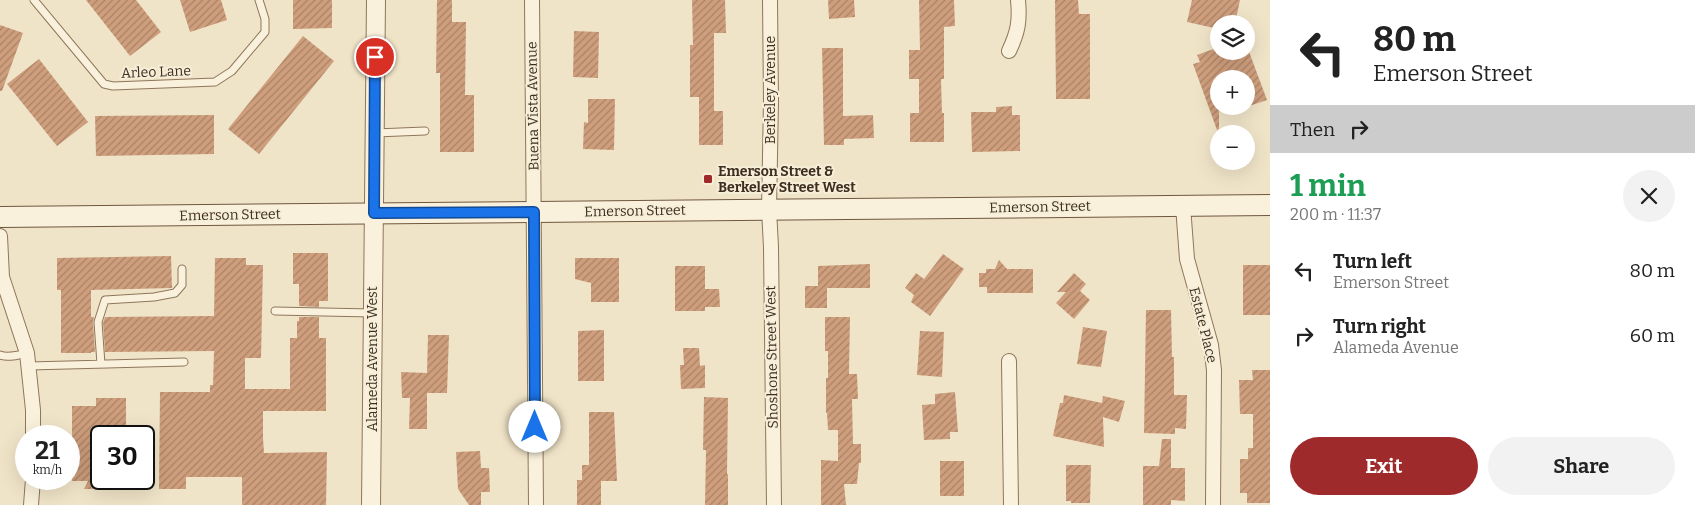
<!DOCTYPE html>
<meta charset="utf-8">
<style>
:root{--surface:#fff;--page:#f2f2f2;--text:#222;--muted:#767676;--accent:#9e2a2b}
body{margin:0;font-family:Bitter,serif;background:var(--page);color:var(--text);height:100vh;display:flex;flex-direction:column;font-size:19px;white-space:nowrap}
*{box-sizing:border-box;margin:0}
p{font-size:16px;color:var(--muted)}
.icon{flex:none;width:28px;height:28px;fill:none;stroke:currentColor;stroke-width:2;stroke-linecap:round;stroke-linejoin:round}
.map{position:relative;flex:1;overflow:hidden}
.details{display:flex;flex-direction:column;background:var(--surface);width:425px}
.details>*{flex:none}
.hud{background:#fff;color:var(--text);overflow:hidden}
.controls{position:absolute;left:1210px;top:15px;display:grid;gap:10px}
.controls a{display:grid;place-items:center;width:45px;height:45px;border-radius:50%;background:var(--surface);box-shadow:0 5px 20px #0002;font-size:25px}
.speed{position:absolute;left:15px;top:425px;display:flex;gap:10px;font-size:25px;font-weight:700;text-align:center}
.speed>*{display:grid;place-content:center;width:65px;height:65px;border-radius:50%;background:var(--surface);box-shadow:0 5px 20px #0002;line-height:1}
.speed small{font-size:12px;font-weight:400}
.speed .limit{border:2px solid #111;border-radius:8px;background:#fff;color:#111}
.pin{position:absolute;display:grid;place-items:center;width:42px;height:42px;color:#fff;margin:-21px;border:2px solid #fff;border-radius:50%;box-shadow:0 1px 5px #0007}
.me{position:absolute;width:55px;margin:-28px;rotate:0deg;stroke-linejoin:round;filter:drop-shadow(0 0 4px #0008)}
.turn{display:flex;align-items:center;gap:18px;height:105px;padding:0 20px;font-size:22px}
.turn .icon{width:65px;height:65px;stroke-width:2.5}
.turn b{display:block;font-size:35px;line-height:42px}
.then{display:flex;align-items:center;height:48px;padding:0 20px;background:#0003;gap:10px;font-size:19px}
.round{display:grid;place-items:center;flex:none;width:52px;height:52px;border-radius:26px;background:var(--page)}
.headline{display:flex;align-items:center;justify-content:space-between;height:85px;padding:0 20px}
h1{font-size:30px;font-weight:700;line-height:38px;color:#1e9e55}
.primary-button{display:flex;gap:10px;margin-top:auto;padding:10px 20px}
.primary-button a{flex:1;height:58px;border-radius:30px;background:var(--accent);color:#fff;font-size:20px;font-weight:700;line-height:58px;text-align:center}
.primary-button a+a{background:var(--page);color:var(--text)}
ul{padding:0;list-style:none}
li{display:flex;align-items:center;gap:15px;height:65px;padding:0 20px}
li div{flex:1}
li b{display:block;font-size:19px}
li em{font-style:normal}
main{display:flex;flex:1;min-height:0}
.map>svg:first-child{display:block}
</style>
<main>
<div class="map">
<svg width="1270" height="505" viewBox="0 0 1270 505">
<defs>
<pattern id="building-hatch" width="6" height="6" patternUnits="userSpaceOnUse" patternTransform="scale(1.25)"><rect width="6" height="6" fill="#cf9f7d"/><path d="M-1 1l2-2M0 6l6-6M5 7l2-2" fill="none" stroke="#a98266"/></pattern>
</defs>
<rect width="100%" height="100%" fill="#f0e4c8"/>
<path fill="url(#building-hatch)" d="M86,0H136L161,32L130,56Z
M180,0H221L227,20L190,32Z
M293,0H332V28L293,29Z
M437,0H452V22H466L465,95H474V152H440V73H436Z
M692,0H725L726,33H714V111H723V145H699V97H690V45H693Z
M828,0H854L855,17L829,19Z
M919,0H954L955,26L944,27V79H941L942,113H944V142H910V113H919V79H909V50H920Z
M1055,0H1078L1079,14H1090V99H1056Z
M1192,0H1240L1235,24H1219V29L1187,22Z
M0,25L23,33L2,91H0Z
M574,31L599,32L598,78L573,77Z
M303,36L334,61L259,154L228,129Z
M1219,47V51H1246L1248,49L1267,100L1246,107V79H1219V129L1217,130L1193,64L1200,62L1197,55Z
M822,48H843V116L873,115L874,138L844,139V145H824Z
M39,59L88,122L57,146L7,84Z
M588,99H615L614,150L583,149L584,122L588,123Z
M1012,106V115H1020V151L972,152L971,112H996V107Z
M214,115V154L96,156L95,116Z
M293,253H328V301H319V307L299,306V284H293Z
M943,254L964,269L930,316L911,302L914,295L905,288L916,273L924,279Z
M171,256L172,288L91,290V317H94L93,322L95,352H91V353H61V290H57V258Z
M215,258H246V265H263L261,358H245V389H290V338H297V321H299V317H319V338H326V411H263V438L264,453L327,452L326,505H242V477H186V489H159L160,392H210V385H213L214,351L105,352L103,323L105,317L214,316Z
M575,258H619V302H591V283L575,279Z
M999,260L1007,269H1033V293H987V287H979V273H986V269H995Z
M870,264V288H827V308H805V286H818V266Z
M1243,265H1270V315H1243Z
M675,266H705V289H719L720,307H705V311H675Z
M1074,273L1086,284L1080,291L1090,300L1074,319L1056,303L1066,292H1057Z
M1146,310H1171L1172,357H1174V395H1187L1186,429L1175,428V434L1144,433Z
M825,317H850L849,374H857L858,399H852L853,444H861V463H859L857,484H844L846,505H821V460L838,461V430H828L827,413H826V378H828V351H825Z
M1083,327L1107,331L1101,367L1077,364Z
M604,330V381H578V331Z
M920,331L944,332L942,377L917,375Z
M428,335H449L447,393H427V429H409L410,398H402L401,372L427,373Z
M683,348H699L700,366L705,365V388L681,389L680,365H684Z
M1252,370H1270V503H1247V493H1240V459H1248V448H1253V414H1240L1239,380H1253Z
M955,392L958,432H950V439L924,440L922,405L935,404V394Z
M1064,395L1102,403L1103,396L1125,401L1119,422L1103,417L1104,447L1053,436L1060,403H1063Z
M704,397L728,398L727,474H728V505H705L706,450H703Z
M96,398H126V426H99V454L101,449V489H84L88,481H72V406H96Z
M589,412H614L617,481H601V505H577V480H582V465H589Z
M1162,439H1171V468H1185V501L1171,500V505H1143V466H1159Z
M480,451L481,468H489L490,492H481V505H469L458,489L456,452Z
M940,461H964V496H940Z
M1066,465H1091L1090,503H1071V501H1066Z"/>
<g fill="none" stroke-linecap="round" stroke-linejoin="round">
<defs>
<path id="service" d="M34,0L104,84L113,86L215,82L232,71L265,32V19L259,0
M375,133L425,131
M275,311L372,313
M0,355C8,358 19,355 27,353
M101,364L98,322L105,300L154,297L175,293L182,285V269
M29,366L184,362"/>
<path id="minor" d="M532,0L536,505
M770,0L771,101L769,210L771,247L774,505
M1009,51C1018,32 1020,21 1018,0
M1183,206L1187,259L1211,345L1214,370L1213,505
M0,236L2,277L27,353L33,410V436
M1009,361L1011,505
M31,505L33,479"/>
<path id="tertiary" d="M371,505L376,0"/>
<path id="secondary" d="M0,217L1270,205"/>
</defs>
<use href="#service" stroke="#8d765c" stroke-width="9"/>
<use href="#minor" stroke="#8d765c" stroke-width="16"/>
<use href="#tertiary" stroke="#8d765c" stroke-width="20"/>
<use href="#secondary" stroke="#6f573f" stroke-width="22"/>
<use href="#service" stroke="#faf1dc" stroke-width="7"/>
<use href="#minor" stroke="#faf1dc" stroke-width="14"/>
<use href="#tertiary" stroke="#faf1dc" stroke-width="18"/>
<use href="#secondary" stroke="#faf1dc" stroke-width="20"/>
</g>
<g fill="none" stroke-linecap="round" stroke-linejoin="round">
<defs>
<path id="route" d="M375,57L374,213L534,212L535,427"/>
</defs>
<use href="#route" stroke="#114b97" stroke-width="12"/>
<use href="#route" stroke="#1a73e8" stroke-width="9"/>
</g>
<rect fill="#9e2a2b" stroke="#f7eed8" stroke-width="2" x="703" y="174" width="10" height="10" rx="2.5"/>
<g text-anchor="middle" dominant-baseline="central" stroke-width="4" stroke-linejoin="round" paint-order="stroke">
<g font-size="14" fill="#3d2e20" stroke="#f7eed8">
<text transform="translate(156 72) rotate(-2)">Arleo Lane</text>
<text transform="translate(770 90) rotate(-90)">Berkeley Avenue</text>
<text transform="translate(533 106) rotate(-91)">Buena Vista Avenue</text>
<text transform="translate(1040 207) rotate(-1)">Emerson Street</text>
<text transform="translate(635 211) rotate(-1)">Emerson Street</text>
<text transform="translate(230 215) rotate(-1)">Emerson Street</text>
<text transform="translate(1203 325) rotate(76)">Estate Place</text>
<text transform="translate(772 357) rotate(-91)">Shoshone Street West</text>
<text transform="translate(372 359) rotate(-90)">Alameda Avenue West</text>
</g>
<g font-size="14" font-weight="bold" fill="#3d2e20" stroke="#f7eed8" text-anchor="start">
<text x="718" y="171">Emerson Street &amp;<tspan x="718" dy="16">Berkeley Street West</tspan></text>
</g>
</g>
</svg>
<div class="controls">
<a><svg class="icon" aria-label="layers" viewBox="0 0 24 24"><path d="M12 4l9 5-9 5-9-5zM3 14l9 5 9-5"/></svg></a>
<a>+</a>
<a>−</a>
</div>
<div class="speed"><div>21<small>km/h</small></div><div class="limit">30</div></div>
<div class="pin" style="left:375px;top:57px;background:#d93025"><svg class="icon" aria-label="arrive" viewBox="0 0 24 24"><path d="M6 21V4h12l-3 4 3 4H6"/></svg></div>
<svg class="me" style="left:535px;top:427px" viewBox="-20 -20 40 40"><circle r="19" fill="#fff"/><path d="M0-13L10 11 0 6-10 11z" fill="#1a73e8"/></svg>
</div>
<section class="details">
<div class="hud">
<div class="turn"><svg class="icon" aria-label="left" viewBox="0 0 24 24"><path d="M17 20v-9H6M10 6l-5 5 5 5"/></svg><div><b>80 m</b>Emerson Street</div></div>
<div class="then">Then<svg class="icon" aria-label="right" viewBox="0 0 24 24"><path d="M7 20v-9h11M14 6l5 5-5 5"/></svg></div>
</div>
<div class="headline"><div><h1>1 min</h1><p>200 m · 11:37</p></div><a class="round"><svg class="icon" aria-label="close" viewBox="0 0 24 24"><path d="M6 6l12 12M18 6L6 18"/></svg></a></div>
<ul>
<li><svg class="icon" aria-label="left" viewBox="0 0 24 24"><path d="M17 20v-9H6M10 6l-5 5 5 5"/></svg><div><b>Turn left</b><p>Emerson Street</p></div><em>80 m</em></li>
<li><svg class="icon" aria-label="right" viewBox="0 0 24 24"><path d="M7 20v-9h11M14 6l5 5-5 5"/></svg><div><b>Turn right</b><p>Alameda Avenue</p></div><em>60 m</em></li>
</ul>
<div class="primary-button"><a>Exit</a><a>Share</a></div>
</section>
</main>
